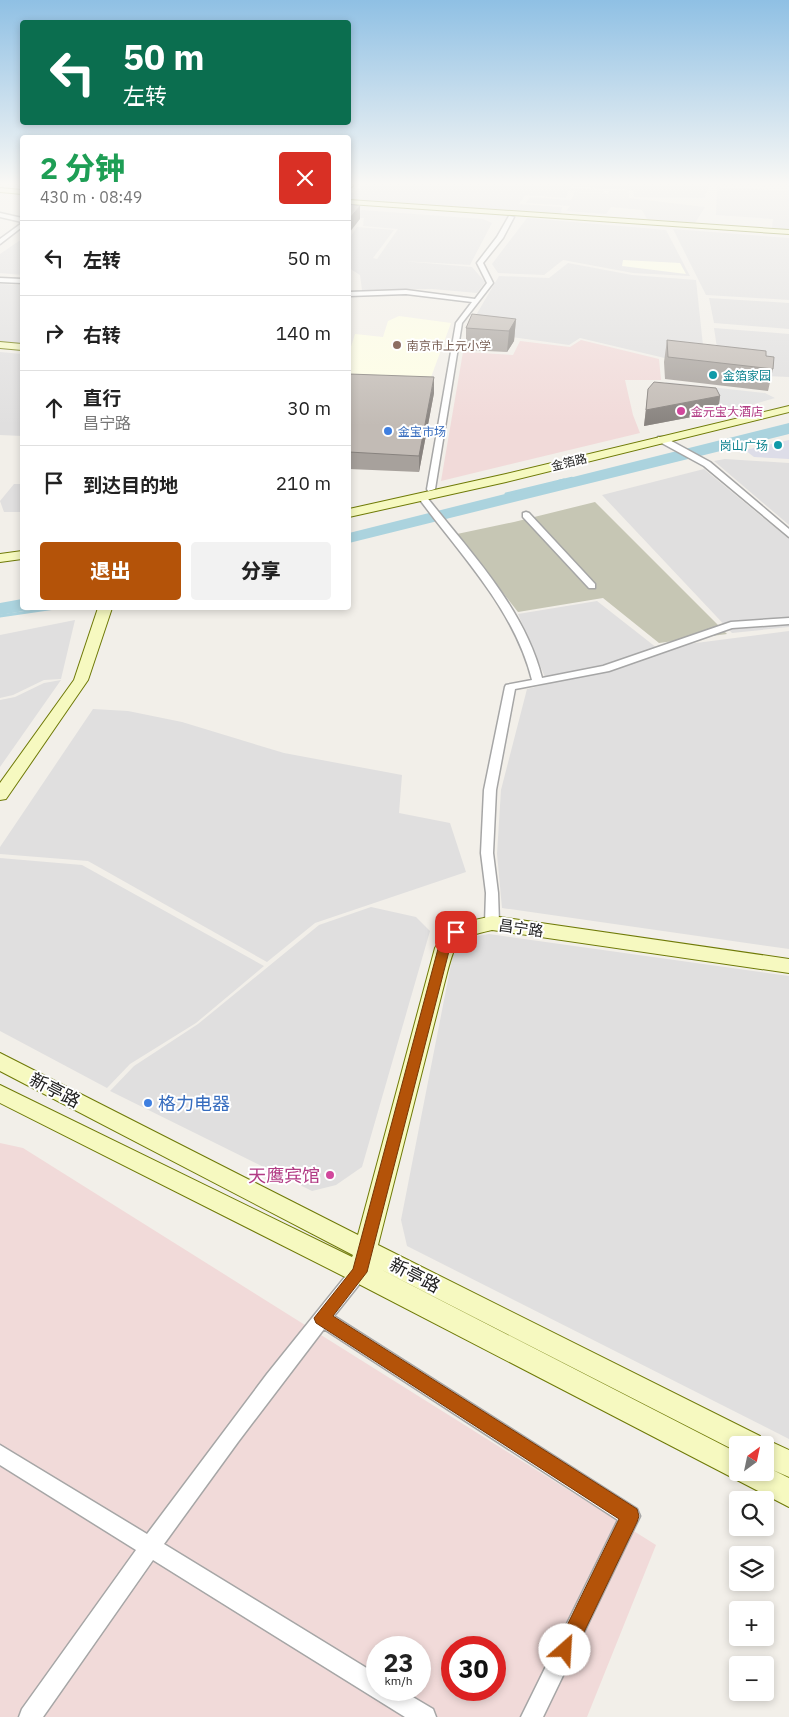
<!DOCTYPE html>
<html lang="zh">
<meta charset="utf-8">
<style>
:root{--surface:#fff;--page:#f2f2f2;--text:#222;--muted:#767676;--line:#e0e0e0;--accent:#b45309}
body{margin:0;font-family:"IBM Plex Sans","Noto Sans SC",sans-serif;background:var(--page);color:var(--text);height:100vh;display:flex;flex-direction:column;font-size:19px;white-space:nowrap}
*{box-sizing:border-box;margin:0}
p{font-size:16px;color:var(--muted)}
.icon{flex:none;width:28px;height:28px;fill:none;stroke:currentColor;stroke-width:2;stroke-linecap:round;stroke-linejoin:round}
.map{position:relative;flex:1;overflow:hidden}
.panel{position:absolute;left:20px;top:135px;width:331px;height:475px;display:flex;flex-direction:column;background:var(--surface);border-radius:5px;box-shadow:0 2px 8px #0003}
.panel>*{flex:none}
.banner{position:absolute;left:20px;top:20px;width:331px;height:105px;border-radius:5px;box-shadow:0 2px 8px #0003;background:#0b6e4f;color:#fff;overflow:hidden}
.needle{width:32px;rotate:33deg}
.fabs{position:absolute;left:729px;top:1436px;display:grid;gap:10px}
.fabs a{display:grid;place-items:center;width:45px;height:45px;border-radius:5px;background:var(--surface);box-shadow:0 2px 8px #0003;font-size:25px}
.speed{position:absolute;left:366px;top:1636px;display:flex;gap:10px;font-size:25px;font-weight:700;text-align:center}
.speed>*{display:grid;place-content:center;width:65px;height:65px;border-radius:50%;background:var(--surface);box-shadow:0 2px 8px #0003;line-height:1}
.speed small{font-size:12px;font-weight:400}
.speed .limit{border:8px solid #d22;background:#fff;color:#111}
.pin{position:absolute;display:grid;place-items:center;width:42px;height:42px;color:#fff;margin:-21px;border-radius:10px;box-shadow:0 2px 8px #0006}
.me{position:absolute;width:55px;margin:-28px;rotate:26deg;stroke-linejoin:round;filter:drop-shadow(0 0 4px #0008)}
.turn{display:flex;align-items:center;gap:18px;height:105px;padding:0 20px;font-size:22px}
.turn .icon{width:65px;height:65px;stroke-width:2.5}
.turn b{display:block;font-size:35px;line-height:42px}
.round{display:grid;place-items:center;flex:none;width:52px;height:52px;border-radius:5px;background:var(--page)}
.head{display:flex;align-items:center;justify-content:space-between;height:85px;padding:0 20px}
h1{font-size:30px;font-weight:800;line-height:38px;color:#1e9e55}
.cta{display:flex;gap:10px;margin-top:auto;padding:10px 20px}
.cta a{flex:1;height:58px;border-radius:5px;background:var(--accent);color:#fff;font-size:20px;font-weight:800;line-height:58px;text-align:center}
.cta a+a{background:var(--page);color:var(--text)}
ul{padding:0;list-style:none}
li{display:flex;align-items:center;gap:15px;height:75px;padding:0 20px;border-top:1px solid var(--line)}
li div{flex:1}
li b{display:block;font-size:19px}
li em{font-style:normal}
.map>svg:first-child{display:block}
</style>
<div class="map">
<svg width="789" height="1717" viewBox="0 0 789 1717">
<rect width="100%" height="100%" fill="#f2efe9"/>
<path fill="#e0dfdf" d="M364,185H571L570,188L604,190V193L568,191L566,198L525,195L519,204L562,207L561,214L351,200L349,195Z
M577,185H687L709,187L704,198L634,197L633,190L576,187Z
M717,187L789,191V230L772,228L773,219L716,215Z
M610,191H629V198L705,207L695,223L647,219L642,210L611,207L606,214L566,211L570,206L526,203L530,197L571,200L575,192L608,194Z
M361,210L483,219L492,223L470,265L402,261L472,267L485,282L477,293L432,289L362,290L360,275L349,268V239L357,227L394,230L373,258L377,259L398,229L363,226L364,218H353Z
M527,218L666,230L690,276L633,273L563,260L544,275L498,273L492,264Z
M673,229L789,238V300L706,295Z
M19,241H22V275L0,273V254Z
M568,263L632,275L696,280L705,364L673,360L580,338L569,345L469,331L472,322L499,276L549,278Z
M0,284L22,285V345L0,343Z
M709,298L789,303V329L714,323Z
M714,328L789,334V377L766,376L720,368Z
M0,352L22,354V436L0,435Z
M725,459L789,463V525L714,461Z
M704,469L789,539V627L732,633L602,495Z
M14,484H22V512H4L0,501Z
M597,601L657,648L789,631V949L502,908L497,854L501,790L527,689L548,684L518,614Z
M75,620L61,679L44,680L13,695L0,698V635Z
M61,680L0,767V700L15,697L44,683Z
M93,709L128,711L182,722L284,753L402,775L399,813L450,823L466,872L315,923L267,962L88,861L0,854V847Z
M0,858L82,865L264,966L196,1023L130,1064L107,1088L0,1031Z
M371,907L416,917L430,931L362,1167L336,1185L312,1191L110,1091L134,1066L198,1024L319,925Z
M489,934L789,976V1439L407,1246L401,1220L454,949L465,938Z"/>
<path fill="#f1dad9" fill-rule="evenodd" d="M581,340L659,359L661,380H625L633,415L640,433L441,481L463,352L513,355L520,341L570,347Z
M0,1143L23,1148L656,1545L587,1717H0ZM378,1648H420V1690H378ZM452,1648H495V1690H452Z"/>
<path fill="#fefee5" d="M623,260L680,263L686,274L622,266Z
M399,316L451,323L427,388L349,384V353L355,334L383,337L388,321Z"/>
<path fill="#c6c6b4" d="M595,502L727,634L659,643L603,598L518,612L457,534L514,522Z"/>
<path fill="#e2e2e2" d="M666,382L765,393L775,398L723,413L715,401L653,395Z"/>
<path fill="#dddde8" d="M789,440V459L754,457L745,450Z"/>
<path fill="#abd3de" d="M789,423V434L349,543V533Z
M22,599V608H42L0,615V603Z"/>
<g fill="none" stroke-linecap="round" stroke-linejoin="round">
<path stroke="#abd3de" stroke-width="2.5" d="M559,481L572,478"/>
<path stroke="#abd3de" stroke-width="3" d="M506,494L564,480
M0,616L55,608"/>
<defs>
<path id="street" d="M0,213L22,218V222L0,217Z
M509,216L514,217L503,238L483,263L493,283L462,323L435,489L428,491L427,489L456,323L472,302L406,294L349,296V292L406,290L475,299L487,283L477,263L497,237Z
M22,223V227L0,244V239Z
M0,278L22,279V283L0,282Z
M658,437H664L710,462L789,529V537L704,466L658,441Z
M422,494L425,495C469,551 524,607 542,678L603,666L731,622L789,618V624L732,628L609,671L515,689L496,790L493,853L498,893L499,923L497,926H487L485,923L486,893L481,853L484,790L505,687L506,685L532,680C514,608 460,555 418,497Z
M526,512L529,513L595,584V588H589L523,517V513Z
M359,1264L365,1267L367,1272L365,1277L334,1316L637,1509L640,1516L543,1717H521L618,1520L324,1329L238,1442L164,1544L378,1675V1690H401L433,1709L436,1717H405L153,1560L43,1717H19L22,1709L136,1550L0,1465V1445L147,1534L267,1374L353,1267Z"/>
<path id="secondary" d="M349,185H353V186L349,188Z
M0,188L22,190V194L0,192Z
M349,200L789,230V234L349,204Z
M0,342L22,344V350L0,348Z
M789,406V412L506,482L349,517V509L506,474Z
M22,551V559L0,562V554Z
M98,608H112L88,680L6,799L0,800V783L74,680Z
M492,916L789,959V973L492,930C458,938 456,939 447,973L378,1245L760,1436L762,1440L765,1439L789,1450V1477L773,1470L789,1478V1507L351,1280L0,1103V1085L352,1257L353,1255L0,1071V1053L358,1235L435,948C449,922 465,923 492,916ZM372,1265L738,1452V1445H765V1472H738V1453Z"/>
</defs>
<use href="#street" stroke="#a6a6a6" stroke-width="3"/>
<use href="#secondary" stroke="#6f7a07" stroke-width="2"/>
<use href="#street" fill="#fff" fill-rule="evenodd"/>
<use href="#secondary" fill="#f6f9c0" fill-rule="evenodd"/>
</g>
<path fill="#a7a19c" d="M516,319L514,341L507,352L466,350V328Z
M667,340L766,356L773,369L768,391L665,379L664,362Z
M349,374L434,393L419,472L349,469Z
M648,389L720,396L718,412L644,426Z"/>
<path fill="#88837f" d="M360,206V219L349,233V219Z
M516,319L514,341L507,352L509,331Z
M434,377V393L419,472V456Z
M720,396L718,412L644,426L646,410Z"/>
<path fill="#c2bbb5" stroke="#88837f" d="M349,204L360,206L349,219Z
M472,314L516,319L509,331L466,328Z
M667,340L766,351V356L774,357L773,369L668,357Z
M349,374L434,377L419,456L349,452Z
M654,382L716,388L720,396L646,410L648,389Z"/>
<linearGradient id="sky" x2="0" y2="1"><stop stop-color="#8fc0e4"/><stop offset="0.43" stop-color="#f9f8f5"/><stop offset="1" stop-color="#f9f8f5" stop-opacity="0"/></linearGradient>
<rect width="789" height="426" fill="url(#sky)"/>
<path fill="#b45309" stroke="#753606" d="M456,927L462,932L450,947L447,959L367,1272L333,1316L637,1509L639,1516L637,1522L572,1657L565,1659L558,1657L555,1650L619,1519L316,1323L314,1318L353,1269L439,945L452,928Z"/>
<circle fill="#8d6e63" stroke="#fff" stroke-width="2" cx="397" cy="345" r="5"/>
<g fill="#0f9aa8" stroke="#fff" stroke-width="2">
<circle cx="713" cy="375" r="5"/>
<circle cx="778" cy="445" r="5"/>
</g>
<g fill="#d1479c" stroke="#fff" stroke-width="2">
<circle cx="681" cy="411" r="5"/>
<circle cx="330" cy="1175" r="5"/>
</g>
<g fill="#3f7fe0" stroke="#fff" stroke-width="2">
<circle cx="388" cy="431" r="5"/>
<circle cx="148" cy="1103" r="5"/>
</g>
<g text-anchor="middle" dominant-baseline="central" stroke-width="4" stroke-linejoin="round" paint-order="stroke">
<g font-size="12" fill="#785e54" stroke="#fff" text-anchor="start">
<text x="407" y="345">南京市上元小学</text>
</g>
<g font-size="12" fill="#0d838f" stroke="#fff" text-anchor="start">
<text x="723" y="375">金箔家园</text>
<text x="768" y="445" text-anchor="end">岗山广场</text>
</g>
<g font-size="12" fill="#b23c85" stroke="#fff" text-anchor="start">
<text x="691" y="411">金元宝大酒店</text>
</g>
<g font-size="12" fill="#366cbe" stroke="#fff" text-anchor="start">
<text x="398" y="431">金宝市场</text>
</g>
<g font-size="12" fill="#222" stroke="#fff">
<text transform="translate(569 462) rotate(-14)">金箔路</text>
</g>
<g font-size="15" fill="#222" stroke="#fff">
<text transform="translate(521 928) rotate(8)">昌宁路</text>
</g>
<g font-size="18" fill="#222" stroke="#fff">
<text transform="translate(55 1090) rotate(27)">新亭路</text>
<text transform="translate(415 1275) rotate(27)">新亭路</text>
</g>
<g font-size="18" fill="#366cbe" stroke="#fff" text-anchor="start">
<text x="158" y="1103">格力电器</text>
</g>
<g font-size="18" fill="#b23c85" stroke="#fff" text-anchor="end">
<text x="320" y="1175">天鹰宾馆</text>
</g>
</g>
</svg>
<div class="fabs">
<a><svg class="needle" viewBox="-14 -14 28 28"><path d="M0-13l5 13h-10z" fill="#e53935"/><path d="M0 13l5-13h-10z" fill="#767676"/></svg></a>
<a><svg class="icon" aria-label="search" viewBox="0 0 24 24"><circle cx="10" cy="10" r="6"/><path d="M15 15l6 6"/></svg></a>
<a><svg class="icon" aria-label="layers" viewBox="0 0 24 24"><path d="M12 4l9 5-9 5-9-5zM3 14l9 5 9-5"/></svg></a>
<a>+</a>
<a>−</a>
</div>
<div class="speed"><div>23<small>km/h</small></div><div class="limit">30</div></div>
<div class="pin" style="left:456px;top:932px;background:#d93025"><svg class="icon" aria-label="arrive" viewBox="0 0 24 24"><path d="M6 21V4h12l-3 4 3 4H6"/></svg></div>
<svg class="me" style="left:565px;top:1650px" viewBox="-20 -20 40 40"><circle r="19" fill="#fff"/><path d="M0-13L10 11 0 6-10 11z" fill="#b45309"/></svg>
<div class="banner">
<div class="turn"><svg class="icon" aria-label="left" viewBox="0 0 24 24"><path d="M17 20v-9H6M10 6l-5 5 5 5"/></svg><div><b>50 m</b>左转</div></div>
</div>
<section class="panel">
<div class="head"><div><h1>2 分钟</h1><p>430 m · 08:49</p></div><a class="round" style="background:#d93025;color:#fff"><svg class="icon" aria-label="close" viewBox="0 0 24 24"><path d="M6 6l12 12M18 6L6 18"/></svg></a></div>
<ul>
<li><svg class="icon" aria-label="left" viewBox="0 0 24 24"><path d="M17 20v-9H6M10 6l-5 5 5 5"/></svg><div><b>左转</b></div><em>50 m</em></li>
<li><svg class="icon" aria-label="right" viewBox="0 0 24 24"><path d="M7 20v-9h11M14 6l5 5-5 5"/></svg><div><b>右转</b></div><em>140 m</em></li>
<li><svg class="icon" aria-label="ahead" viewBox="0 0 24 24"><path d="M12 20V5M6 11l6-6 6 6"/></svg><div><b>直行</b><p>昌宁路</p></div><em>30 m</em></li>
<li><svg class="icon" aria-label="arrive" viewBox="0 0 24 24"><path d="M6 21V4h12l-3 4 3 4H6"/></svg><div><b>到达目的地</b></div><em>210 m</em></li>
</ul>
<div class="cta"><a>退出</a><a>分享</a></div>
</section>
</div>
